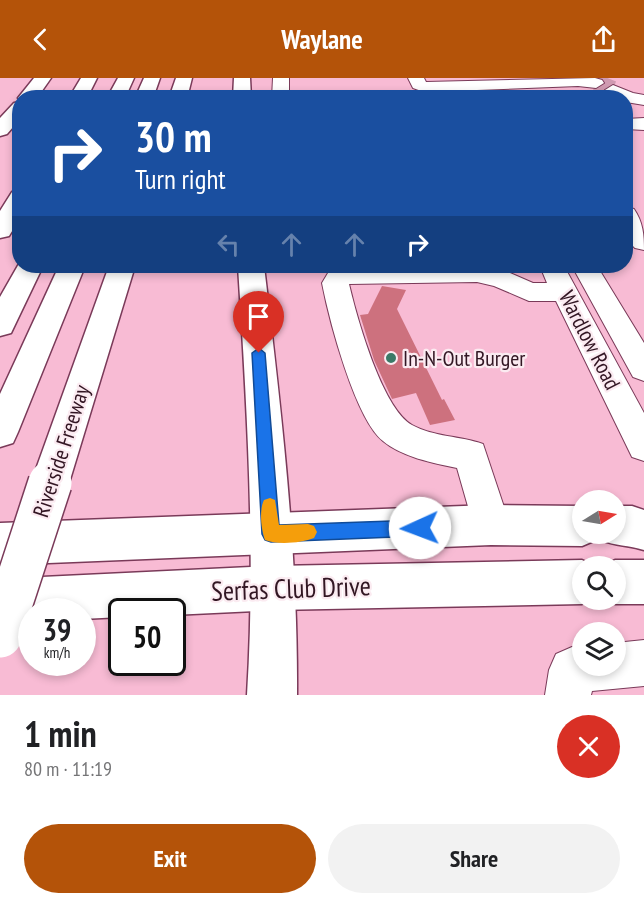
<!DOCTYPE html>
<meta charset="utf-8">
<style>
:root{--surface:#fff;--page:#f2f2f2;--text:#202124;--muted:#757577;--accent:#b45309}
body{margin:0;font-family:"PT Sans Narrow",sans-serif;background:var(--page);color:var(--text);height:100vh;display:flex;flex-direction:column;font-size:22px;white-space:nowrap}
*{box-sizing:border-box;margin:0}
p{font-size:20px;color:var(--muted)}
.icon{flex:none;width:33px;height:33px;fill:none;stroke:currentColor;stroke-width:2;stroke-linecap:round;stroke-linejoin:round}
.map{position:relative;height:617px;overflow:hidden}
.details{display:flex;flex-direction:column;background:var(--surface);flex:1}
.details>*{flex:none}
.banner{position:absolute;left:12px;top:12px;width:621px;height:183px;border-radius:24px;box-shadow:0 3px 9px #0003;background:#1a4fa0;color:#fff;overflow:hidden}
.needle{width:39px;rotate:79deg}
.buttons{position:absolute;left:572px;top:412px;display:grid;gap:12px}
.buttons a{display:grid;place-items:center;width:54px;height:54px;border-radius:50%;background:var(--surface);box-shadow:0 3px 9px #0003;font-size:30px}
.speed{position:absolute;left:18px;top:520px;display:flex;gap:12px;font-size:30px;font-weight:700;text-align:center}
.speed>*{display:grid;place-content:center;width:78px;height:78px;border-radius:50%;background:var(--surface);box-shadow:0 3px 9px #0003;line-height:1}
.speed small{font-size:15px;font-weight:400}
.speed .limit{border:3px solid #111;border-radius:9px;background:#fff;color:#111}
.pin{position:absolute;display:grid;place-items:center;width:51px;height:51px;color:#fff;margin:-62px -26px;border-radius:50% 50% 50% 0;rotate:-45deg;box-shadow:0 0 6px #0007}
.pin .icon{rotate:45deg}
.me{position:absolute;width:66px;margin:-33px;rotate:268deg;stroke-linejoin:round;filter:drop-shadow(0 0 4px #0008)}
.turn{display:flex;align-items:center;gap:21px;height:126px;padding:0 24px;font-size:27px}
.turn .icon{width:78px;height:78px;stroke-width:2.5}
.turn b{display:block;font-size:42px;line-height:51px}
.lanes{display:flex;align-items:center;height:57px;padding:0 24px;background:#0003;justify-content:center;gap:30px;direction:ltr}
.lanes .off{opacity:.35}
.round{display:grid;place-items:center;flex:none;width:63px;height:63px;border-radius:32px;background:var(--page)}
.summary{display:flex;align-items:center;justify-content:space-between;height:102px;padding:0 24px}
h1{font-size:36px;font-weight:700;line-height:45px}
.cta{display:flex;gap:12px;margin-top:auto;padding:12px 24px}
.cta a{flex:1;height:69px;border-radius:36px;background:var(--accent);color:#fff;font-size:24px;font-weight:700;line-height:69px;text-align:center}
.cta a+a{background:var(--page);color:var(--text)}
header{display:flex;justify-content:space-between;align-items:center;height:78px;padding:0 24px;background:var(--accent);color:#fff;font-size:27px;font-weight:700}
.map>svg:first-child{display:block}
</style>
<header><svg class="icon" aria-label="back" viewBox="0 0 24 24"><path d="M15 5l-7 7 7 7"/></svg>Waylane<svg class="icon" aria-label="share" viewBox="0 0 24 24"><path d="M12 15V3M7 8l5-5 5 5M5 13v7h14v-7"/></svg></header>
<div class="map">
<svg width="644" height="617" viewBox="0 0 644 617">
<rect width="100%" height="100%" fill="#f8bbd4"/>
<path fill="#cd717e" d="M382,208L406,212L397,231L442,322L444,321L455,342L430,347L416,315L392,321L374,282L360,237L368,236Z"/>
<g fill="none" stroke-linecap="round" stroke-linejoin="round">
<path stroke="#d09ab1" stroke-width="18" stroke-dasharray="18 9" stroke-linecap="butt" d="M596,5L613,12"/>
<defs>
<path id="minor" d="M273,0H289V20H272Z
M408,0H424L426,4L595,0L602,2L604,5L596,10L578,8L424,14L413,10Z
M613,7L633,15L644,17V27L626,24V20C617,20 610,20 605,12Z
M644,40V52L626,51V41Z
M626,129L634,131C643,144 644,157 644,172L635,170L626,161Z
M477,188L510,195L533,205H547L540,188H564L644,335V383L632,379L556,223H529L494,208L477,204L349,206C357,240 382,330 412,347C434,359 461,358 483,366L510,447L505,460L491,466L477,460L457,390C433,385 402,379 383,363C355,341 329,241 322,205L328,195L343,189Z
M572,188H597L644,265V303L633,299Z
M644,562V608L592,613L591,617H545L549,592L556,576L572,569L582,568V588H615V565Z"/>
<path id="major" d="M491,427L582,428V456H615V428H632L644,432V472C629,467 615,468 601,462L598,457L596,462L582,468L491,467L0,487V445Z
M582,482L597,489H582V522H591L582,526L274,532L172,537V534H122V539L82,541V534H32V544L0,545V501L274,488Z
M615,482H644V526H615L606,522H615V489H600Z"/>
<path id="highway" d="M34,0H51L37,20H20V22L18,20Z
M81,0H97L87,20H69Z
M118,0H134L125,20H107Z
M144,0H160L153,20H135Z
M176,0H192L187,20H169Z
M234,0H250L251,20H233Z
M20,24V41L7,56L0,58V40L14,25Z
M20,112V140L9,158L0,160V133L12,114Z
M20,184V188H43L11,255L0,258V219Z
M59,188H85L18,354L13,365L0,369V316Z
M109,188H135L69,405L63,417L50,423L37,417L31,405Z
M238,188H264C281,331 298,473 297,617H247C256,474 247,331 238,188Z"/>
</defs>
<use href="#minor" stroke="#7a3a59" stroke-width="2"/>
<use href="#major" stroke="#7a3a59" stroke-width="3"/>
<use href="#highway" stroke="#7a3a59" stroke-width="3"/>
<use href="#minor" fill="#fff" fill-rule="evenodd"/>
<use href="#major" fill="#fff" fill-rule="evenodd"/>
<use href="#highway" fill="#fff" fill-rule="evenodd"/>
<defs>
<path id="highway-bridge" d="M0,558L50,405"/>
</defs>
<use href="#highway-bridge" stroke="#7a3a59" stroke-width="46" stroke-linecap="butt"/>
<use href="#highway-bridge" stroke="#fff" stroke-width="43"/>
</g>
<path fill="#1a73e8" stroke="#114b97" stroke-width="1.5" d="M259,270L265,275L279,447L420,442L426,444L428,450L426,456L420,458L271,464L265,462L262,456L252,275Z"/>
<path fill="#f59e0b" d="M270,420L275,422L279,447L308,446L314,448L317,454L314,460C302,465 277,467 265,462C261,451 259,432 264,422Z"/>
<circle fill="#3b7a67" stroke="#fbebf1" stroke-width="2" cx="391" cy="280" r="6"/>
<g text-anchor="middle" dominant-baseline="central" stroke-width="4.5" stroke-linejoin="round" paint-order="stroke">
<g font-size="22" fill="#321623" stroke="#fbebf1">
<text transform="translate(590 262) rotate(63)">Wardlow Road</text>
<text transform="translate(61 373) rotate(-72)">Riverside Freeway</text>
</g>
<g font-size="22" fill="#321623" stroke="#fbebf1" text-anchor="start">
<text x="403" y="280">In-N-Out Burger</text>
</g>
<g font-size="27" fill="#321623" stroke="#fbebf1">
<text transform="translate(291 510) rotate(-2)">Serfas Club Drive</text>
</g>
</g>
</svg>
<div class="buttons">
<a><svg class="needle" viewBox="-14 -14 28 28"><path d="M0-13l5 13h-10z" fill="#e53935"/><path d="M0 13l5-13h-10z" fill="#757577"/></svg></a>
<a><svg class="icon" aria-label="search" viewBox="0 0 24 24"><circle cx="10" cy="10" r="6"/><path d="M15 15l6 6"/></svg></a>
<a><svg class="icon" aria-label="layers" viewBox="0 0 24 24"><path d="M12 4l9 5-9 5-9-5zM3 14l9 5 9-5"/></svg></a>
</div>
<div class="speed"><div>39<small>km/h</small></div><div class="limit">50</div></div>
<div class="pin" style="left:259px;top:275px;background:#d93025"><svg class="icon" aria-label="arrive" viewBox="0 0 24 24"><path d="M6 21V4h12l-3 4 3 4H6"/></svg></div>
<svg class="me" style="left:420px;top:450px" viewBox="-20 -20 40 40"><circle r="19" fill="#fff"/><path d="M0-13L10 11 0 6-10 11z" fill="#1a73e8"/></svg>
<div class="banner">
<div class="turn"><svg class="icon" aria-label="right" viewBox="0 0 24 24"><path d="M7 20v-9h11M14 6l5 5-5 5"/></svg><div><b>30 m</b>Turn right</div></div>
<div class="lanes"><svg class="icon off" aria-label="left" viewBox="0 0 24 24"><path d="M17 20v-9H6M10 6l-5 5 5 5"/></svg><svg class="icon off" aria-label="ahead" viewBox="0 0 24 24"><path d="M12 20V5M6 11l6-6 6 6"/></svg><svg class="icon off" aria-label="ahead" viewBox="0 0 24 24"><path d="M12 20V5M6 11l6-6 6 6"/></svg><svg class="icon" aria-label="right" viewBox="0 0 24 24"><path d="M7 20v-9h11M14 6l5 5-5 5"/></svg></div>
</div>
</div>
<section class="details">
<div class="summary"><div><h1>1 min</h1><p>80 m · 11:19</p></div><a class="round" style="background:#d93025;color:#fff"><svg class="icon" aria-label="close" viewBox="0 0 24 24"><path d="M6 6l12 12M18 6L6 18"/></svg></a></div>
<div class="cta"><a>Exit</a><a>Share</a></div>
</section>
